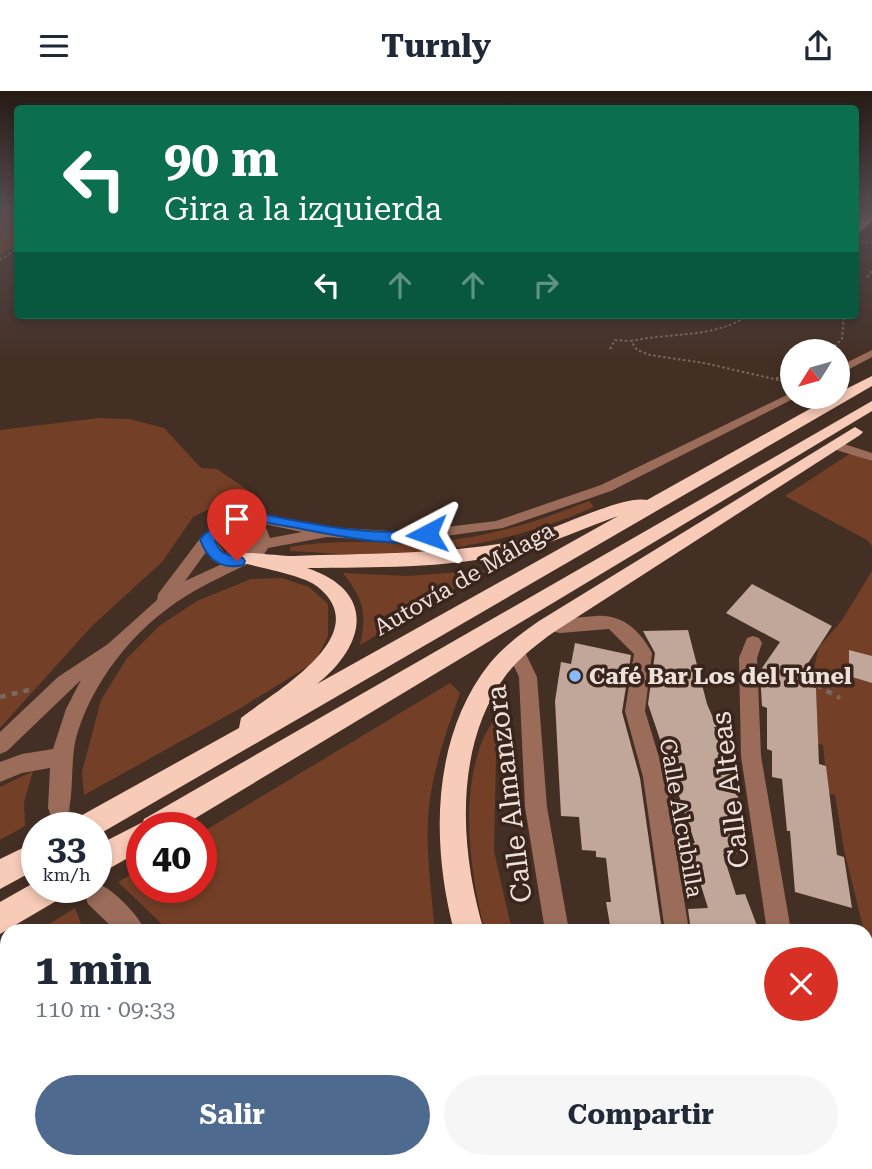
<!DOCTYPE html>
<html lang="es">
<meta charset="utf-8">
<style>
:root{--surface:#fff;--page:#f6f6f7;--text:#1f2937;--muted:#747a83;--accent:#4e6b8f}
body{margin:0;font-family:"Roboto Serif",serif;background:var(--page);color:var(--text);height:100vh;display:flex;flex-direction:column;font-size:26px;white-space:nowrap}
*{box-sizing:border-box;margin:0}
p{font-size:23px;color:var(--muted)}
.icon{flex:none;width:38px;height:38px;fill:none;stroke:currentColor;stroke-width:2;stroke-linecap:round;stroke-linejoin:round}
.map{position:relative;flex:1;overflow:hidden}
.drawer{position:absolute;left:0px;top:833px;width:873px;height:245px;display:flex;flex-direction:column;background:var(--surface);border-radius:21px 21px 0 0;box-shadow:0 4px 10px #0003}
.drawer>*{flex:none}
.hud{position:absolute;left:14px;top:14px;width:845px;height:214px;border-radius:7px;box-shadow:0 4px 10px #0003;background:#0b6e4f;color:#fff;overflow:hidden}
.needle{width:46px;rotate:233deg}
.fabs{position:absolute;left:780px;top:248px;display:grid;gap:14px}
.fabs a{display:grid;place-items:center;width:70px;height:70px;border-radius:50%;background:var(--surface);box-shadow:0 4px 10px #0003;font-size:35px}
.speed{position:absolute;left:21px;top:721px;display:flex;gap:14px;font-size:35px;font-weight:700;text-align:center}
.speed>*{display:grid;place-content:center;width:91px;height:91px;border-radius:50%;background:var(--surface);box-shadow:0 4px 10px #0003;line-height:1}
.speed small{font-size:18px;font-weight:400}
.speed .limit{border:10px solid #d22;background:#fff;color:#111}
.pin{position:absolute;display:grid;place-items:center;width:60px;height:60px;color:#fff;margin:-72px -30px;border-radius:50% 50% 50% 0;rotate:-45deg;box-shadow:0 0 7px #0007}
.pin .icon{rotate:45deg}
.me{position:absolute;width:77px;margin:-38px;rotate:266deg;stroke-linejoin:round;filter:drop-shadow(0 0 5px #0008)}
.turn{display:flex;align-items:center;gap:24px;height:147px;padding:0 35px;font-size:32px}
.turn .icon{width:91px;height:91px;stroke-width:2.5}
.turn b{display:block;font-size:49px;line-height:60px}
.lanes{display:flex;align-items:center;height:66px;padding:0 35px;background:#0003;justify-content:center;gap:35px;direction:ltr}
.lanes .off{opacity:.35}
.round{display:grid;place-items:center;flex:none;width:74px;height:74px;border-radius:37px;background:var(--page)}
.overview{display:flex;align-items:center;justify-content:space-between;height:119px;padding:0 35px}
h1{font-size:42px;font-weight:700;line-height:52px}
.primary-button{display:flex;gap:14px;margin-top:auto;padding:14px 35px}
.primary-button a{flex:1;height:80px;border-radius:42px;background:var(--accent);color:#fff;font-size:28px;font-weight:700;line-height:80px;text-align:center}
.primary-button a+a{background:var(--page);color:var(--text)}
header{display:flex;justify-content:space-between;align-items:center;height:91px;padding:0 35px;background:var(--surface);font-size:32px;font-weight:700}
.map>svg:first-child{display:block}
</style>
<header><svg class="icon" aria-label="menu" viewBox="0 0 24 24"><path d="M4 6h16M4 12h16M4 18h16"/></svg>Turnly<svg class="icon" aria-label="share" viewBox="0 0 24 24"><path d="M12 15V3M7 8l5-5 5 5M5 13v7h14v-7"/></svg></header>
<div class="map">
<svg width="872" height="1078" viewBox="0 0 872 1078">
<rect width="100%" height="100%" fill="#442f25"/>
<path fill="#743f27" d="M0,119H18L17,154L0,164Z
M99,327L129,328L164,337L201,377L217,378L248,399L193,426L162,471L93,534L0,637V339Z
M851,362L872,371V455L867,449L785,405Z
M589,410L594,416C525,447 446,463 370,464C344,464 317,461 290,460V456C340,447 389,454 440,450C491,446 542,429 589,410Z
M488,479L360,554C367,522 364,509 343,482L408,485Z
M872,480V876L866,840H864L844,759L835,704L828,702L823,654L818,653L816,597L807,589L813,581L819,556L842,529Z
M282,487L309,496L328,513V545L315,571L239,618L84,704L82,681L101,609L127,567L159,535L197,510L251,488Z
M450,592L460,602C449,633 438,663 432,696C423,739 430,787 434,831L437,840H181L162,833L118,791L142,777V796H201V742Z
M497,622L494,760L512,840H485C470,782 459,703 484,646C488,638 493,630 497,622Z
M33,680L24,711L25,735L0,749V696Z
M75,817L84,840H38Z
M7,859V991L0,992V863Z
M866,969L872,971V1078H677L676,1071H866Z
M0,1051H7V1071H124L151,1078H0Z
M405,1071H550V1078H404Z"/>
<path fill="#c1a69a" d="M856,119H872V130L856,145Z
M752,493L832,535L805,577L813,581L804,594L816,597L819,673L826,675L837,764L844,766L852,817L795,801L790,740H787L782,688L772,686V660L767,658V617L762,615L760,580L780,551L726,522Z
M688,539L707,613L717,636H714L725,662H722L734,690L744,728H739L745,762L723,763L736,804L745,803L759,840H691L688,818L708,817L698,785H683L678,752H695L648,613L655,562L643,540Z
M575,552L631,564L622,621L640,687L662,840H611L606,811H611L606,767L596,766V760L582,759L579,726L561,725L555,610L561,571L571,573Z
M849,559L872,565V592L849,585Z"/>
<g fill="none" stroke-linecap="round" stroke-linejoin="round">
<path stroke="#5e4a40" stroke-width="21" stroke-dasharray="21 10" stroke-linecap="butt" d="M59,717L64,737"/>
<path stroke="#7b6860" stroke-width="2" stroke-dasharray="2.5 2.5" stroke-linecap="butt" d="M0,120L18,127
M856,149L872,152
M0,169L18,157
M867,186L872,180
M749,224C713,248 671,241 631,250L637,259L650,264L704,272L787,291
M610,258L615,249L630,250
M816,261L818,258L836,254L842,248L844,224
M776,287L793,285"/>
<path stroke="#7b6860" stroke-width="3.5" stroke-dasharray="5 5" stroke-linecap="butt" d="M768,576L820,596"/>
<path stroke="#7b6860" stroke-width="4.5" stroke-dasharray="6 6" stroke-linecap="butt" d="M816,594L840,607
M0,606L29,599"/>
<path stroke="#7b6860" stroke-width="5" stroke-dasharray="8 8" stroke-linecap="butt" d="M866,966L872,967
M866,1003L872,1005"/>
<path fill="#9a6c59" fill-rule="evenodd" d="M872,259V266L838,284V276Z
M793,301V306H797L611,400L503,437L404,451L327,446L268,457L263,465C241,477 217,487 196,499C142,529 97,582 78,640C69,666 75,705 67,724L59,727L51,724L48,717L50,677L22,682L0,691V671L22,663L53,658L66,618L81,589L7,660L0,663V641L58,586L108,553L157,509L158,503L202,445L217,433L256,422L328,436L404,441L496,430L601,394ZM260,432L302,441L270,447L266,437ZM236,437L254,442L255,452L238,465L224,461L215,449L227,439ZM206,461L212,469L222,473L185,490Z
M835,350L872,362V370L830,357V351Z
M596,525C623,523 640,540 652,562L645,620L665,686L689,840H665L643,686L625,620L634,563L609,538L560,542L545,539L542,534L545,529Z
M753,545L759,547L762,552L757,567L761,665L791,840H767L741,665L739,567L747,547Z
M516,553L522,555L537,586L547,716L569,840H545L525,716L519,586L507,560L510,555Z
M97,792C114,799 138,823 145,840H116L88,813L85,804L88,796H96Z
M366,1071H396L395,1078H365Z
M558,1071H588V1078H558Z
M640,1071H670L668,1078H638Z"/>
<path fill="#f8cbb8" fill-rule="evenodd" d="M872,285V295L96,745V737H72L75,728L239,637L241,627C274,601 377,544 318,496C304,484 259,477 240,471L238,467L240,463C251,460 278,465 293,465C366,462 438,464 510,451C543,445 621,403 647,409L831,306H838V302ZM618,425L317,593C367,553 376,500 307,477C376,476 448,478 516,461C551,453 584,437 618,425Z
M872,310V320L179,737H142V759L96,785V755L143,731L144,728Z
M855,336L863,341L860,344L554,541C537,553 519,567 506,584C453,656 460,760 484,840H454C431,753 431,646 490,572C504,555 522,542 539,530Z
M37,750V778L0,798V768Z
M37,790V796H67L63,806L0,843V811Z
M0,1002H7V1038H0Z
M211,1071H262L265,1078H213Z"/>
</g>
<linearGradient id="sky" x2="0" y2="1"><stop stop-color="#251a14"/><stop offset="0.44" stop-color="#564d51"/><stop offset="1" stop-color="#564d51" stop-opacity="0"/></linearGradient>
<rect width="872" height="270" fill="url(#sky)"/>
<path fill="#1a73e8" stroke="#114b97" stroke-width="2" d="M256,422C312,433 370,446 427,439L434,443C410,467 293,433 259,431C243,430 226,440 215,449C220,465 228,463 243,467L245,470L243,474C220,479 207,468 200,448C214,431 236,428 256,422Z"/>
<circle fill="#87bbfb" stroke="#3a251c" stroke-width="2.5" cx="575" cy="585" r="7"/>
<g text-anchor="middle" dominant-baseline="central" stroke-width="7" stroke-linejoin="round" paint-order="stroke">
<g font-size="23" fill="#eee0da" stroke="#3a251c">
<text transform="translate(464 488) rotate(-30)">Autovía de Málaga</text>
<text transform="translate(681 727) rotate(80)">Calle Alcubilla</text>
</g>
<g font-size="23" font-weight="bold" fill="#eee0da" stroke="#3a251c" text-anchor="start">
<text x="589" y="585">Café Bar Los del Túnel</text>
</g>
<g font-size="28" fill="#eee0da" stroke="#3a251c">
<text transform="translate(730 699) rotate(-97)">Calle Alteas</text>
<text transform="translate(509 703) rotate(-97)">Calle Almanzora</text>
</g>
</g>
</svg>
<div class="fabs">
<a><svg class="needle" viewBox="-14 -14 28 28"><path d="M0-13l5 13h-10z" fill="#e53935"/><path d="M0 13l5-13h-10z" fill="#747a83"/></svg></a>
</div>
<div class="speed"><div>33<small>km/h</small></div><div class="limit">40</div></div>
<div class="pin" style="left:237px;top:470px;background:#d93025"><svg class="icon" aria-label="arrive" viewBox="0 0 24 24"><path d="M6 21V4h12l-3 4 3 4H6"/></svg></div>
<svg class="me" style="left:427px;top:443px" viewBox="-20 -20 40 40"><path d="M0-17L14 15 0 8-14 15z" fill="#1a73e8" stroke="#fff" stroke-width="4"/></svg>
<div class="hud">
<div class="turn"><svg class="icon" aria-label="left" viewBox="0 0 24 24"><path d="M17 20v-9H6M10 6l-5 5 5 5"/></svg><div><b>90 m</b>Gira a la izquierda</div></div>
<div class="lanes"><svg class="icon" aria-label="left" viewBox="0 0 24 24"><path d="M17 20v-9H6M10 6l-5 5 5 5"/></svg><svg class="icon off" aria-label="ahead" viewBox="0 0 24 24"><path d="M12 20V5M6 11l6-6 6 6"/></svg><svg class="icon off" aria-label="ahead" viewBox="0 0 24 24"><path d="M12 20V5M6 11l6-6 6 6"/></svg><svg class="icon off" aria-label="right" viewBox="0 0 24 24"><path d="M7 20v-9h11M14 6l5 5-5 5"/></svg></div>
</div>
<section class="drawer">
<div class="overview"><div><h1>1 min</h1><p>110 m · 09:33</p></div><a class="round" style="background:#d93025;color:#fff"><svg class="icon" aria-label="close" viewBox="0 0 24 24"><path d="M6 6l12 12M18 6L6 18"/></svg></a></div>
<div class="primary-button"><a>Salir</a><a>Compartir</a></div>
</section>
</div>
